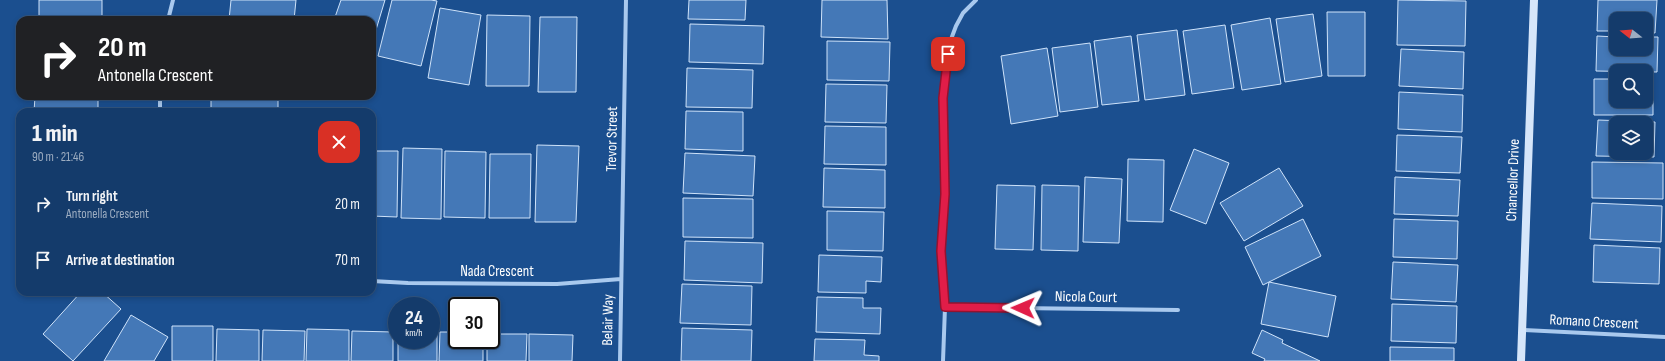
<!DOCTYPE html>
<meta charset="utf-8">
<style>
:root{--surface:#143b6b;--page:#214673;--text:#f1f3f6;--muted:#9dadc1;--line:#33557e}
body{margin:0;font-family:"Sofia Sans Condensed",sans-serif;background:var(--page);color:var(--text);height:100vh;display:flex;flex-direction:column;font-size:15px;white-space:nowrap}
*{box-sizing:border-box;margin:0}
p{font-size:13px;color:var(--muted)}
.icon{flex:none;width:22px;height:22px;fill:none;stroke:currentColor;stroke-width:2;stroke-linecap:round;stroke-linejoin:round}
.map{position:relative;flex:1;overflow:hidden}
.drawer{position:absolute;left:16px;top:108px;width:360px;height:188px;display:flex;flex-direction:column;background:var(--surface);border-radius:12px;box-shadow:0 2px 6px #0003,0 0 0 1px var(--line)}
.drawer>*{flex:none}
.hud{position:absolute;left:16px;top:16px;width:360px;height:84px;border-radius:12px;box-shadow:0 2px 6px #0003,0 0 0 1px var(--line);background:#202124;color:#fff;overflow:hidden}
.needle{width:26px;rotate:287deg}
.buttons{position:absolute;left:1609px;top:12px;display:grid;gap:8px}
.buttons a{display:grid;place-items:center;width:44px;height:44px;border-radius:8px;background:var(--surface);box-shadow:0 2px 6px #0003,0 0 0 1px var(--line);font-size:20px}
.speed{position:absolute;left:388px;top:297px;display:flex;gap:8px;font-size:20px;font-weight:700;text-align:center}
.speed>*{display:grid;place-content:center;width:52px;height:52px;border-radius:50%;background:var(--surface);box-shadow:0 2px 6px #0003,0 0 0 1px var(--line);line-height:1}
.speed small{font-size:10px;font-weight:400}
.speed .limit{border:2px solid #111;border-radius:6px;background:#fff;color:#111}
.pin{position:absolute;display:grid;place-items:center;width:34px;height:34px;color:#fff;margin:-17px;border-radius:8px;box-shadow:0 2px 6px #0006}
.me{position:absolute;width:44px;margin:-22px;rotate:271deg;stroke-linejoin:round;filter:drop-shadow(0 0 3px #0008)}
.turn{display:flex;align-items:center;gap:14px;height:84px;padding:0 16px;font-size:18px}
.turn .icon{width:52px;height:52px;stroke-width:2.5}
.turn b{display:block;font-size:28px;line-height:34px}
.round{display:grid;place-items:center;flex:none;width:42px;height:42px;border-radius:12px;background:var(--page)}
.headline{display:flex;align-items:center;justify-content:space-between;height:68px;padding:0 16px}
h1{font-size:24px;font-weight:800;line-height:30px}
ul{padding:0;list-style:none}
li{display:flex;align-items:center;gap:12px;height:56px;padding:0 16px}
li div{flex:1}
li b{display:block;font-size:15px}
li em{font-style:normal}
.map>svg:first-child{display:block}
</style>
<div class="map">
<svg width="1665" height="361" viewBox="0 0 1665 361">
<rect width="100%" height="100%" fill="#1b4f8f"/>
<path fill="#4478b7" stroke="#cfe3fa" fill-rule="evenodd" d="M39,0H102V20H39Z
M231,0H296L294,20H229Z
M341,0H385L372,43V20H334Z
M392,0H431L437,1L421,66L378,56Z
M689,0H746L745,20L688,19Z
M822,0H887L888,39L821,37Z
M1398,0L1466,1L1465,46L1397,45Z
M1598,0H1657L1655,33L1646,32V19H1616V31H1597Z
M440,8L481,15L469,85L428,78Z
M1327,12H1365V76H1328Z
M1313,14L1322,76L1285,82L1276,19Z
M487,15L530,16L529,86H486Z
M540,17H577L576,92H538Z
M1270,18L1281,84L1242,90L1231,25Z
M690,24L764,26L763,64L689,62Z
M1225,25L1234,88L1192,94L1183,31Z
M1177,30L1185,95L1145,100L1137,35Z
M1131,36L1139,101L1102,105L1094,41Z
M1597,36L1616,37V49H1646V37H1658L1657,72L1596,71Z
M827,41L890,42L889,81L827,80Z
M1090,43L1098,107L1060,112L1052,48Z
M1047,48L1058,116L1011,124L1001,56Z
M1401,49L1464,52L1463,89L1399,86Z
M687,68L753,70L752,108L686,107Z
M1594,79H1616V101H1646V79H1653V115H1594Z
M826,84L887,85L886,123L825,122Z
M1399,92L1463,95L1462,132L1398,129Z
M35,96H98V112H34Z
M211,96H278V112H211Z
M686,111L743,112V151L685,149Z
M1598,120L1655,122L1654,157L1596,156ZM1616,123H1646V153H1616Z
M825,126L886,127V165L824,164Z
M1397,135L1462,137L1460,173L1396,171Z
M537,145L579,146L576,222H535Z
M403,148L442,149L441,219L401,218Z
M1194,149L1229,163L1206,224L1170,210Z
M372,151H398L397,217L372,216Z
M445,151L486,152L485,218L444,217Z
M685,153L755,156L753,196L683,193Z
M490,154H531L530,218H489Z
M1128,159L1164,160L1163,222L1127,221Z
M1592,162L1663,163V199L1592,198Z
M824,168L885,170V208L823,207Z
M1279,168L1303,206L1244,241L1220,203Z
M1085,177L1122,179L1119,243L1083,242Z
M1395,177L1460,180L1458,216L1394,214Z
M997,185L1035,186L1033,250L995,249Z
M1042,185L1079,186L1078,251L1041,250Z
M683,198L753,199V238L683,237Z
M1592,203L1662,206L1661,242L1590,239Z
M827,211L884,212L883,251L827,250Z
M1303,219L1321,256L1263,285L1245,247Z
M1394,219L1458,221L1457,259L1393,257Z
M685,241L763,243L762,283L684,280Z
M1594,245L1660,248L1659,284L1593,282Z
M819,255L882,257L881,282L866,281V293L818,292Z
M1393,262L1458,265L1456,302L1391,299Z
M1269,282L1336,296L1328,337L1261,324Z
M682,284L752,286L751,325L680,323Z
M81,292H102L121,309L73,361L43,334Z
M817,297L863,298V308H881L880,334L816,332Z
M1392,304L1457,306L1456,343L1391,341Z
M131,315L168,337L154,361H104Z
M172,326H213V361H172Z
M682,328L752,330L751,361H681Z
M217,329L259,330V361H216Z
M307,329L349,330V361H306Z
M263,330L305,331L304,361H262Z
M1262,330L1283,340L1282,343L1320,361H1264L1265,359L1252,353Z
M352,331L393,332V361H351Z
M431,331H437V361H398V340H431Z
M440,332H457V340H483V361H439Z
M491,334H527L526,361H487V340H491Z
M529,334L573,335L572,361H529Z
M815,339L865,340L864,355L879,356V361H814Z
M1390,347L1454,348V361H1390Z"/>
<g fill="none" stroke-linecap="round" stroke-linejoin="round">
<path stroke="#a9c9ee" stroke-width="4" d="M168,20L173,0
M160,112V96
M372,281L408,283L557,284L621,279
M945,307L1178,310
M1522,330L1665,337
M620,361L626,0
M943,361L945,307L941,251L945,194L943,98L950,42L956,26L963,13L976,0"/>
<path stroke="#d6e6fa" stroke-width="8" d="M1521,361L1534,0"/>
</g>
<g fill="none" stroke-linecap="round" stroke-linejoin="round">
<defs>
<path id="route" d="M948,54L943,98L945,194L941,251L945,307L1023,308"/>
</defs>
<use href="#route" stroke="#92132f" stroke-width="10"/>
<use href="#route" stroke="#e11d48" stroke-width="7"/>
</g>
<g text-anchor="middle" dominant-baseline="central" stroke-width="4" stroke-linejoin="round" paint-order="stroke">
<g font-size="15" fill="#fff" stroke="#1b4f8f">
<text transform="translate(612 139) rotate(-89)">Trevor Street</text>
<text transform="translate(1513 180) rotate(-88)">Chancellor Drive</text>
<text x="497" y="271">Nada Crescent</text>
<text transform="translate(1086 297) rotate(1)">Nicola Court</text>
<text transform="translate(608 320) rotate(-89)">Belair Way</text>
<text transform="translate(1594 322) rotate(3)">Romano Crescent</text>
</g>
</g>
</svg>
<div class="buttons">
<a><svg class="needle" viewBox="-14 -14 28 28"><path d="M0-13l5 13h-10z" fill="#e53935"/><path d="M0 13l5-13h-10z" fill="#9dadc1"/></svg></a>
<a><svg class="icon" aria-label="search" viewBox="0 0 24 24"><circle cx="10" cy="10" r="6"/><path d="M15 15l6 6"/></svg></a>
<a><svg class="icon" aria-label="layers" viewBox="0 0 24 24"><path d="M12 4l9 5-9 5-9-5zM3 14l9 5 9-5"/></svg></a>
</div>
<div class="speed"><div>24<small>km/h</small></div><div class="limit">30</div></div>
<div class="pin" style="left:948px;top:54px;background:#d93025"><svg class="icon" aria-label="arrive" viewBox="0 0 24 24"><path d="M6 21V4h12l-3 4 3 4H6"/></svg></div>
<svg class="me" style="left:1023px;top:308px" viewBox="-20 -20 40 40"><path d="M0-17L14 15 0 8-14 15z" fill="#e11d48" stroke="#fff" stroke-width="4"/></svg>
<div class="hud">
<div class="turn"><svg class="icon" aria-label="right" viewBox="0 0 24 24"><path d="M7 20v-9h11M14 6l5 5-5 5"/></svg><div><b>20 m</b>Antonella Crescent</div></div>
</div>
<section class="drawer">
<div class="headline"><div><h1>1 min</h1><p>90 m · 21:46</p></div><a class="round" style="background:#d93025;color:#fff"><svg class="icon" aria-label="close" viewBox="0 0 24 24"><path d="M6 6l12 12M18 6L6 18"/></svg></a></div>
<ul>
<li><svg class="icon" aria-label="right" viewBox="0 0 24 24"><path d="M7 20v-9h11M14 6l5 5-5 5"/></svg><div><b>Turn right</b><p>Antonella Crescent</p></div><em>20 m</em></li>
<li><svg class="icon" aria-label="arrive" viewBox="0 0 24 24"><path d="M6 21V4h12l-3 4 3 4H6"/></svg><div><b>Arrive at destination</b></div><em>70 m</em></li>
</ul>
</section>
</div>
